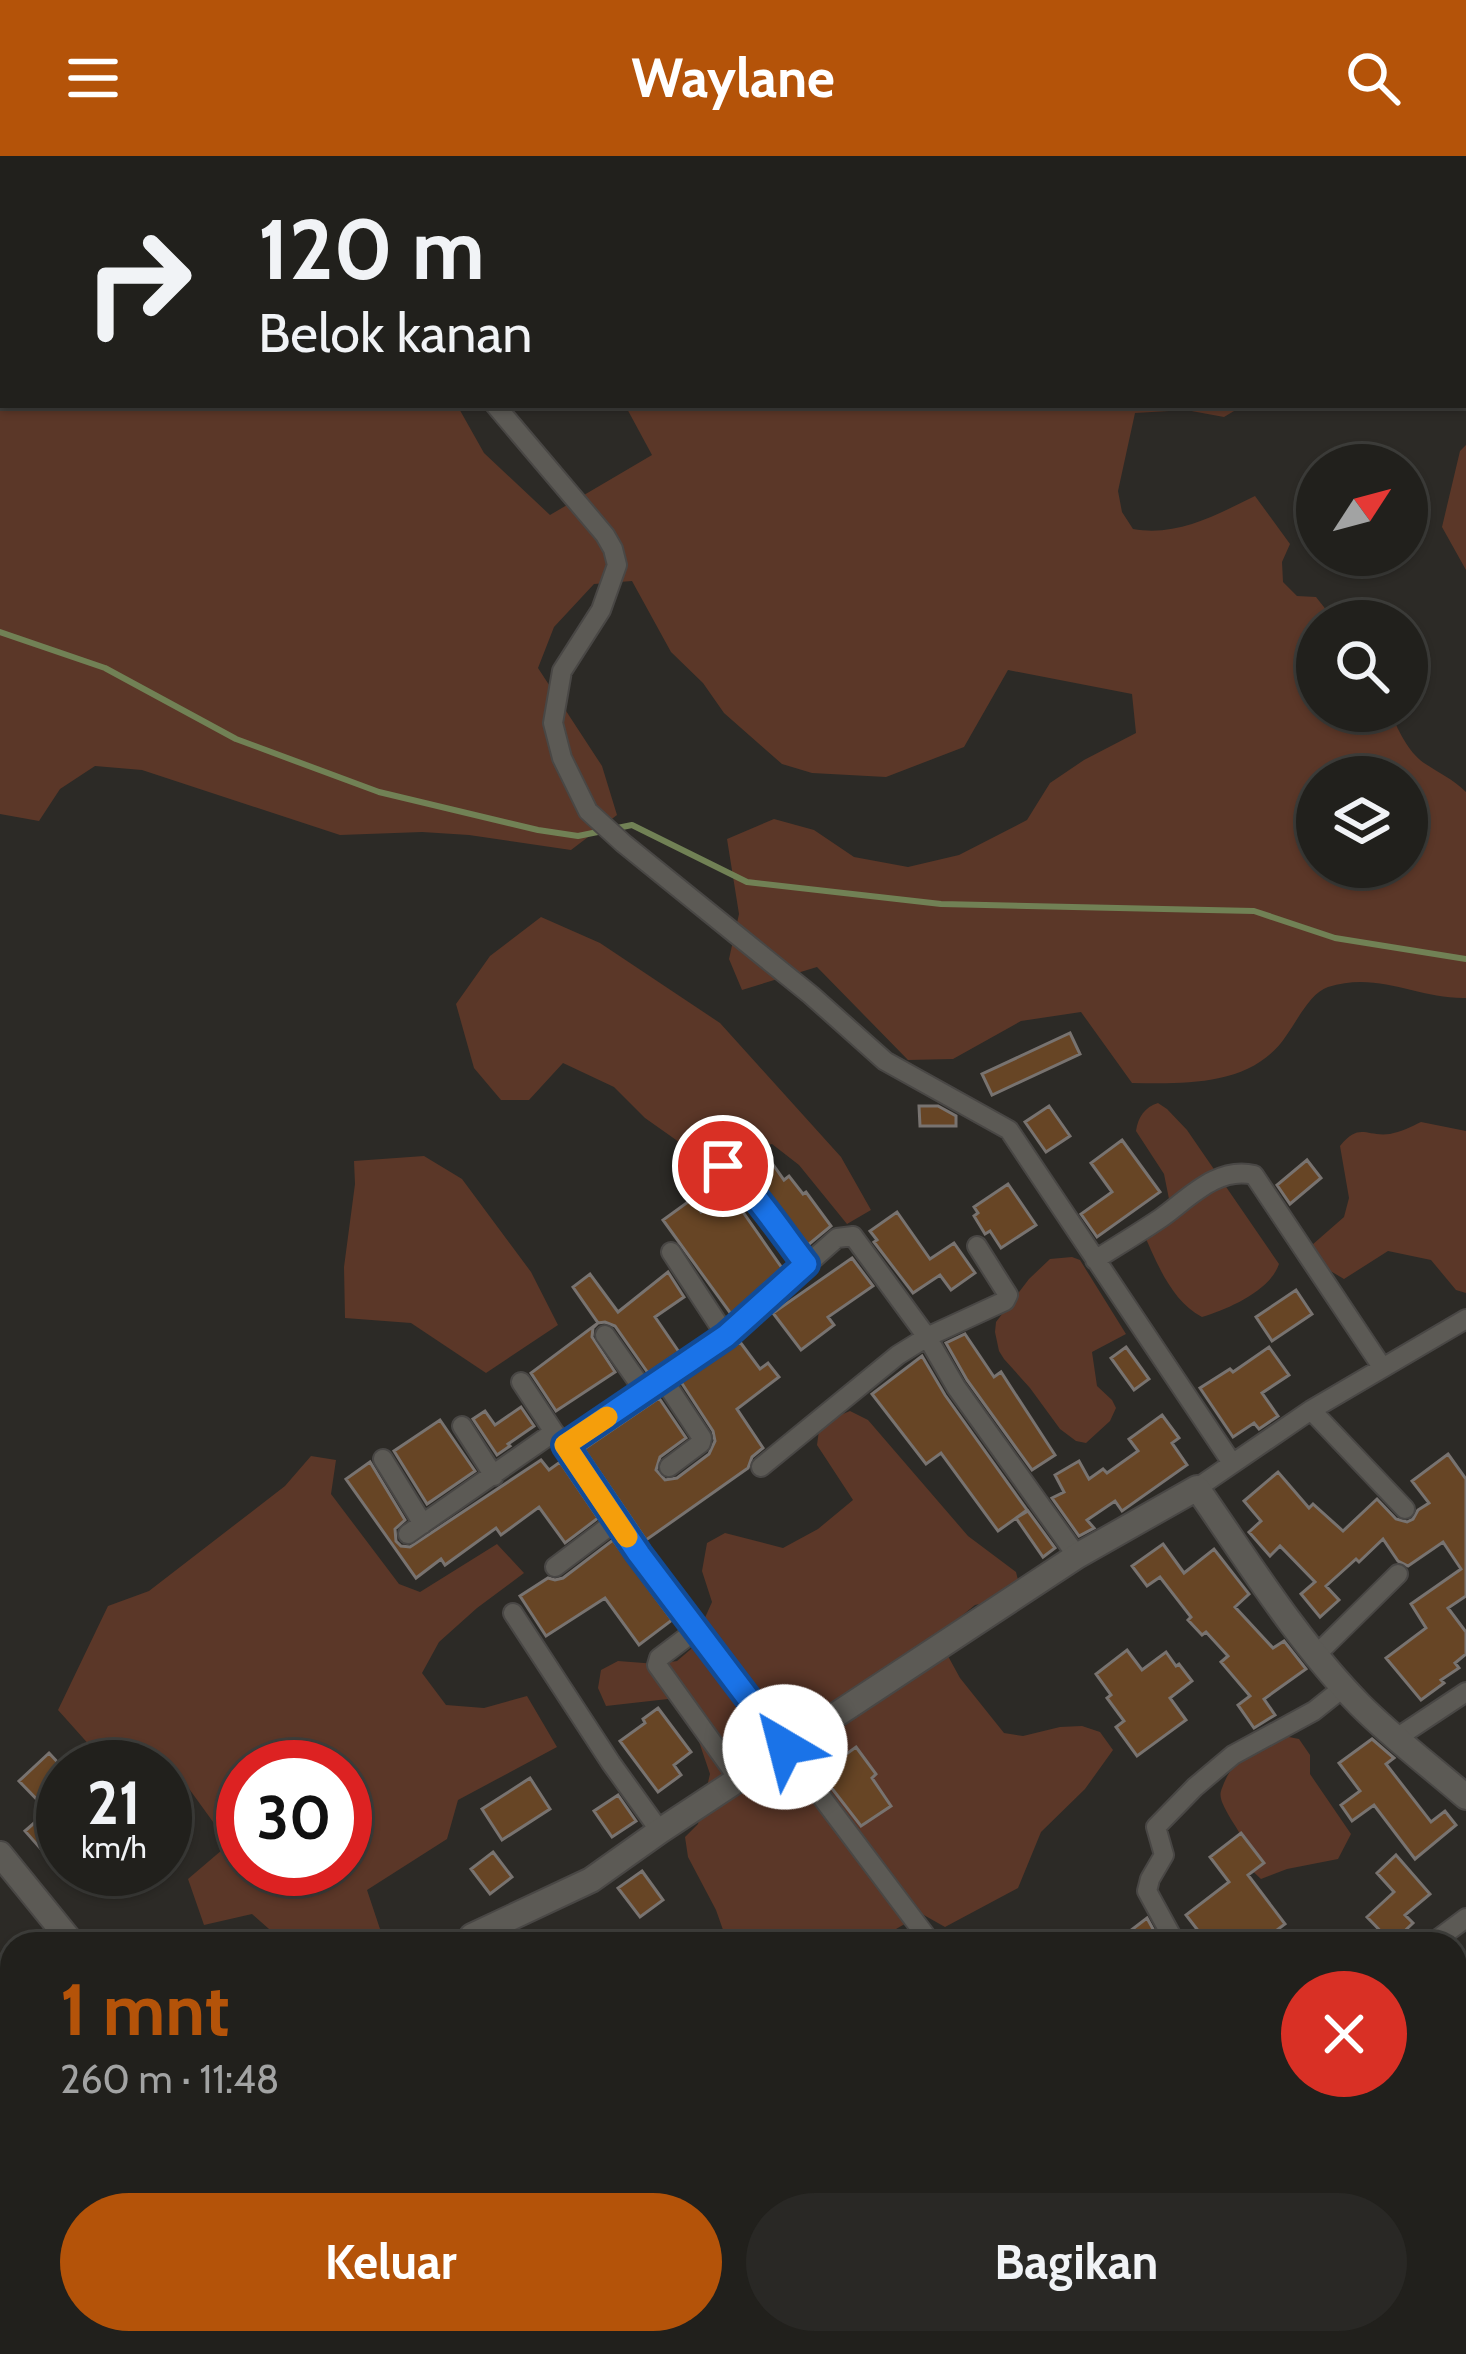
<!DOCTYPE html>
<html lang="id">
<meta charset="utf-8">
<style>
:root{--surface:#21201c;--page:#292825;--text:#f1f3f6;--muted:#a2a3a3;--line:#3e3e3b;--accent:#b45309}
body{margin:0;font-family:Cabin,sans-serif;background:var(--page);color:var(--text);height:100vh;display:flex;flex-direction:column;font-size:45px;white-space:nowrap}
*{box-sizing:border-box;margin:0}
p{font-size:39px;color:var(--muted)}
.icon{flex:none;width:66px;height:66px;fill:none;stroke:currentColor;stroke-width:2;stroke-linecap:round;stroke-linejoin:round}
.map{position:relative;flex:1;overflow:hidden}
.side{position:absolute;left:0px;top:1776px;width:1467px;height:423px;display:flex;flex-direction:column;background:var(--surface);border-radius:36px 36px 0 0;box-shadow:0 3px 9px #0004,0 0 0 3px var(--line)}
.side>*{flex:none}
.banner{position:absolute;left:0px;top:0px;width:1467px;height:252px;box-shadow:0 3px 9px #0004,0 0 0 3px var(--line);background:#21201c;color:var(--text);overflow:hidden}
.needle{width:78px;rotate:54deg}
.controls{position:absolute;left:1296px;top:288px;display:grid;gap:24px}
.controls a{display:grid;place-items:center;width:132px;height:132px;border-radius:50%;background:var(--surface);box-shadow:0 3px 9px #0004,0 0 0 3px var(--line);font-size:60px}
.speed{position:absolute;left:36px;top:1584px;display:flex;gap:24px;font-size:60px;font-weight:700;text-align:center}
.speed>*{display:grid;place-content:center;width:156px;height:156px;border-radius:50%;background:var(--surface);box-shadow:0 3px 9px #0004,0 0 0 3px var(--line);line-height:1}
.speed small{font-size:30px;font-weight:400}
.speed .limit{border:18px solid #d22;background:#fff;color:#111}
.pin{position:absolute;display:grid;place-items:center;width:102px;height:102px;color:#fff;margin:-51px;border:6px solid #fff;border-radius:50%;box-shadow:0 3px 12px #0007}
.me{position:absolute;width:132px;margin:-66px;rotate:323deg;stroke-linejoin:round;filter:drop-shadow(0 0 9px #0008)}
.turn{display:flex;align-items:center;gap:42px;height:252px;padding:0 60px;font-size:54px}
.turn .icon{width:156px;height:156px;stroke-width:2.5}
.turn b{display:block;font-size:84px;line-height:102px}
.round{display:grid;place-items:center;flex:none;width:126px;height:126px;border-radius:63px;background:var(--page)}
.head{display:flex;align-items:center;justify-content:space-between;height:204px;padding:0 60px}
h1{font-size:72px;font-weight:700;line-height:90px;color:var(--accent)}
.cta{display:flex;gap:24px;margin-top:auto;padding:24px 60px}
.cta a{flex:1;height:138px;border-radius:72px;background:var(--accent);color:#fff;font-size:48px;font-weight:700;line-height:138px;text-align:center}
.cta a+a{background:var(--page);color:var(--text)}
header{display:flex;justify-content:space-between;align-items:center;height:156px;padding:0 60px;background:var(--accent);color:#fff;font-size:54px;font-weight:700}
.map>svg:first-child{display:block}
</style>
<header><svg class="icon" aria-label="menu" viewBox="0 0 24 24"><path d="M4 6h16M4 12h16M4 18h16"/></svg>Waylane<svg class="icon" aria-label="search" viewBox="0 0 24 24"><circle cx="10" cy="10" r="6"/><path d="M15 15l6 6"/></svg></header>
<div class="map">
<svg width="1466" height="2198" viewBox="0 0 1466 2198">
<rect width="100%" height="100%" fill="#2c2a26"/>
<path fill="#5b3728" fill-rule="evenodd" d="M3,24V249H457L484,297L550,359L652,299L625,249H1244L1224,261L1186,254L1135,257L1118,335L1122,356L1133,373C1177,381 1216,359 1255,340L1290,388L1282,406L1283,426L1297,440L1316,441L1335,465H1317V555H1390C1397,572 1408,596 1424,607C1439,617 1453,623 1466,636V842C1417,843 1379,815 1328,831C1310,837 1297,865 1286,880C1253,930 1186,928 1132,927L1081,856L1021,865L953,903L908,904L817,811L742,834L729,803L739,758L727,683L774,663L814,674L854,701L908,711L959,699L1027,664L1050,627L1084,604L1136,577L1132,538L1008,514L964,591L886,621L812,617L782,608L724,557L703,527L671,496L632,425L594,428L554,471L538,512L602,610L617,659L571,694L469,679L422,676L340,679L142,614L95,610L60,633L39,665L0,658V26ZM1317,621H1407V711H1317Z
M1466,289V414L1442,371L1460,295Z
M541,761L600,787L720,867L841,1001L871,1054L847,1068L799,1009L772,988L703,1003L645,962L614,931L563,907L529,944H501L474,912L456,848L490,800Z
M1158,947L1167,953L1187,974L1279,1108C1270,1135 1228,1153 1202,1161C1171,1145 1156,1105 1143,1076L1170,1048L1164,1018L1136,975C1138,961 1145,951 1158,947Z
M1421,966L1466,975V1137L1456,1134L1431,1104L1388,1095L1344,1123L1327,1113L1312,1089L1344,1061L1349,1042L1340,990C1360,966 1365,981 1390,978C1400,976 1411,971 1421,966Z
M424,1000L462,1023L531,1116L558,1169L486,1217L411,1167L345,1162L344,1111L355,1028L354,1005Z
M1072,1101L1080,1104L1126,1178L1092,1196L1097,1230L1112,1244L1116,1252L1110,1265L1086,1287L1076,1285L1060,1273L1030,1232L1004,1203L999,1195L995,1176L996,1166L1029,1123L1050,1103Z
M850,1255L868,1264L968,1380L1016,1416L1019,1428L994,1445L975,1449L937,1480L960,1522L1004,1577L1023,1580L1060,1571L1082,1570L1100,1576L1113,1594L1085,1633L1041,1676L1018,1732L945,1771L922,1758L870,1788H728L716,1754L688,1701L685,1681L698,1668L710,1618L694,1571L678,1545L668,1543L606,1550L598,1532L601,1514L618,1505L657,1508L677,1505L691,1493L712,1446L702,1415L707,1387L725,1377L783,1392L818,1373L853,1344L817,1289L819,1274L833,1262Z
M311,1300L336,1304L331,1338L399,1428L420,1436L497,1388L524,1417L477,1452L439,1486L422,1517L446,1549L484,1552L527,1540L557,1591L458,1644L447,1683L367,1734L385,1788H286L252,1758L204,1769L188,1723L229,1688L182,1623L165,1626V1611H109L58,1554L108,1450L149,1435L285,1330ZM243,1611H345V1713H243Z
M1284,1580L1299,1583L1310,1599V1618L1351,1678L1338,1703L1287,1713L1261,1723L1246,1709C1246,1675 1234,1674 1222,1646C1219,1637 1221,1635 1224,1627C1235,1600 1260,1592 1284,1580Z
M12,1869V2063L0,2070V1876Z
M1466,2004V2193L1454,2198H1284L1274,2187H1455V2009Z
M0,2160L12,2178V2187L20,2189L23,2187H105L119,2198H0Z
M141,2187H902L910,2194L920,2187H1024L1013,2198H127Z"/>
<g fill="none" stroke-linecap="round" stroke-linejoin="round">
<path stroke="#718155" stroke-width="6" d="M0,476L105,512L236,583L379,636L538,674L578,680L632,669L747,726L941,748L1254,755L1335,782L1466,803"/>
</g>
<path fill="#674525" stroke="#787370" stroke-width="3" d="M1070,877L1080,898L992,939L982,918Z
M919,950H938L956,960V970H920Z
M1049,950L1070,980L1046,996L1025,966Z
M1122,984L1160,1036L1097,1081L1081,1058L1112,1036L1091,1007Z
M767,1000L784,1024L789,1020L803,1038L806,1036L831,1070L808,1089L749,1013Z
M1307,1004L1321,1022L1290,1048L1277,1029Z
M1008,1028L1036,1069L1001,1092L990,1075L985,1078L974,1060L978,1057L974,1051Z
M729,1036L782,1112L731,1158L663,1064L692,1043L701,1056Z
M897,1056L930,1103L954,1087L975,1117L951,1134L940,1119L913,1137L874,1086L877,1084L870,1075Z
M852,1102L873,1130L828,1161L834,1169L801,1194L773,1157Z
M668,1116L684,1141L655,1161L679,1196L648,1217L615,1170L605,1166L598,1167L593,1172L592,1181L615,1216L556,1255L531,1217L598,1167L573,1131L590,1118L618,1156Z
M1296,1134L1312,1158L1272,1185L1256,1161Z
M965,1178L994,1221L1001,1216L1055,1299L1032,1314L967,1224L946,1187Z
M740,1186L760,1213L768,1207L779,1221L737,1253L763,1292L752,1301L748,1312L646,1384L584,1293L659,1242L686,1282L660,1301L656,1314L665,1324L677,1322L709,1298L715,1285L713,1275L681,1226Z
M1126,1191L1149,1223L1134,1234L1111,1202Z
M1269,1191L1289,1219L1262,1237L1278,1260L1259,1273L1254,1267L1233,1281L1200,1232L1230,1213L1233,1216Z
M922,1200L945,1239L1027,1354L1016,1362L1028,1355L1055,1392L1043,1401L1016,1362L998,1375L941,1297L926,1308L872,1238Z
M521,1251L534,1270L508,1288L510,1290L497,1299L473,1263L485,1255L495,1269Z
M1162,1259L1179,1282L1172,1287L1187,1309L1122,1355L1115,1345L1087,1364L1094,1372L1079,1380L1052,1342L1064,1336L1055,1319L1079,1305L1089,1323L1103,1313L1107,1317L1138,1295L1129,1283Z
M440,1264L475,1315L427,1348L394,1295Z
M1448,1298L1466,1323V1440L1448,1452L1466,1476V1498L1455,1507L1459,1512L1441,1524L1444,1527L1421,1544L1386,1502L1426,1472L1411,1448L1461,1413L1443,1386L1408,1410L1398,1405L1383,1383L1359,1406L1356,1403L1326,1430L1339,1444L1320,1461L1301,1438L1315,1426L1280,1390L1270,1400L1249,1376L1261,1365L1244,1345L1278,1316L1309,1352L1313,1348L1343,1375L1377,1343L1396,1363L1407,1366L1413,1363L1418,1354L1429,1347L1412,1325Z
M541,1304L549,1314L560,1306L598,1362L565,1387L539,1351L501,1379L496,1372L445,1409L441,1403L416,1422L346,1323L370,1306L405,1364L395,1373L396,1385L401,1390L410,1391Z
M613,1384L672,1464L639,1489L605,1442L546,1480L520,1440L548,1422L555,1424L563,1422Z
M1163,1388L1184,1417L1214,1393L1249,1438L1235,1451L1273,1492L1284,1485L1306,1513L1264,1543L1275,1559L1254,1572L1238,1549L1250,1540L1221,1506L1228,1500L1206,1476L1202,1479L1188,1464L1191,1461L1160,1421L1147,1430L1132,1410Z
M1127,1494L1142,1514L1166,1496L1176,1510L1179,1508L1192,1525L1170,1542L1186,1564L1137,1600L1116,1571L1124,1565L1107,1542L1111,1539L1096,1518Z
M658,1552L691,1596L674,1609L681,1619L658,1636L620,1585L645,1567L643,1563Z
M1372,1583L1394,1602L1386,1608L1431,1666L1445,1655L1456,1669L1415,1703L1374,1649L1352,1665L1341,1649L1360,1635L1339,1607Z
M856,1591L876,1618L872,1622L891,1650L861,1670L820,1617Z
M49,1597L63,1612V1672L40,1692L25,1675L48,1655L19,1625Z
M530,1622L550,1653L502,1684L482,1653Z
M618,1639L636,1665L612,1681L594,1655Z
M1241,1677L1264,1707L1248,1719L1285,1768L1265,1783L1261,1777L1247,1788H1218L1209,1776L1203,1781L1186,1759L1229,1726L1210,1701Z
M493,1696L512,1721L490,1738L471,1713Z
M1396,1699L1430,1738L1405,1759L1413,1767L1392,1787L1367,1761L1394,1736L1377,1717Z
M58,1713H108L92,1737Z
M642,1715L663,1744L640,1761L618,1732Z
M1147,1762L1159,1784L1154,1788H1113Z"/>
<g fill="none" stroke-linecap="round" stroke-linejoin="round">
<defs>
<path id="minor" d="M286,0L290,3
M786,0L789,3
M495,249L605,379L613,393L617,409L601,454L562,515L553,567L562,602L588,655L623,687L811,839L885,905L1009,974L1232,1307
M696,1015L723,1010L735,1017L806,1108
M671,1096L726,1180
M1095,1104C1117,1090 1139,1077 1161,1062C1188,1043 1217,1010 1254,1019L1382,1211
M605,1179L645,1236
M663,1223L702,1282L701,1287L669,1311
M521,1226L554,1276
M1311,1254L1405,1353
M462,1270L494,1320
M383,1303L423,1368
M761,1311L898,1199L927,1181L1005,1145L1008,1139L977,1090
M1197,1332L1311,1254L1466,1163
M408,1378L554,1276L565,1289
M555,1411L616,1365
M513,1457L611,1607L660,1675
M696,1474L659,1502L657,1509L738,1622
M1317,1498L1398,1418
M1395,1583L1466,1536
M932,1788L639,1398L565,1289L726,1180L837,1082L853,1080L927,1181L956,1231L1077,1400
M1176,1788L1147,1735L1150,1723L1164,1699L1156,1671L1195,1631L1233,1599L1314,1555L1344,1531
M1431,1788L1466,1762
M0,2137L12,2130"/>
<path id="tertiary" d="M0,1698L73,1788
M472,1780L591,1724L660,1675L1077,1400L1197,1332C1248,1405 1297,1485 1360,1549C1393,1582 1430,1610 1466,1641
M1029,2187L1038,2198"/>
</defs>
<use href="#minor" stroke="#494745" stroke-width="22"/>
<use href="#tertiary" stroke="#494745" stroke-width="28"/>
<use href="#minor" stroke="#5c5a55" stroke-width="18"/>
<use href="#tertiary" stroke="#5c5a55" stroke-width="24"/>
</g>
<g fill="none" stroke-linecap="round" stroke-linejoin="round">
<defs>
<path id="route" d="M723,1010C745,1020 788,1086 806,1108L726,1180L565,1289L639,1398L785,1591"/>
</defs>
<use href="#route" stroke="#114b97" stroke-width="30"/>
<use href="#route" stroke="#1a73e8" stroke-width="21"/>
<path stroke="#f59e0b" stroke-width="21" d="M607,1261L565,1289L627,1381"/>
</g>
</svg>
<div class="controls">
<a><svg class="needle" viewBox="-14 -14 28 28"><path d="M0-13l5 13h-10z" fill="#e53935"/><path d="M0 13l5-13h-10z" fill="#a2a3a3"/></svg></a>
<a><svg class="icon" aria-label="search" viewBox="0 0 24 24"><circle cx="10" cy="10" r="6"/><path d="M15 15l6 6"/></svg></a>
<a><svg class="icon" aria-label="layers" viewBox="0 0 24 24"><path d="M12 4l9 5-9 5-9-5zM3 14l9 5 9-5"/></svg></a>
</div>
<div class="speed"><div>21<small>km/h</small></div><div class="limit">30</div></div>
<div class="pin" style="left:723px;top:1010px;background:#d93025"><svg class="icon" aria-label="arrive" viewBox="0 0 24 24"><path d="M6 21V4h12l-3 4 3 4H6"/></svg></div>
<svg class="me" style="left:785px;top:1591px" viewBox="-20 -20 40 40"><circle r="19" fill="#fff"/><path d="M0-13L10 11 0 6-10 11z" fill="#1a73e8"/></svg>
<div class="banner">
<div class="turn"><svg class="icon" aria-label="right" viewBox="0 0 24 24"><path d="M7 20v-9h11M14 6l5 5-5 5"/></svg><div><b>120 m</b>Belok kanan</div></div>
</div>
<section class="side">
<div class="head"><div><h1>1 mnt</h1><p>260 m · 11:48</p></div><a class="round" style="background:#d93025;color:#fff"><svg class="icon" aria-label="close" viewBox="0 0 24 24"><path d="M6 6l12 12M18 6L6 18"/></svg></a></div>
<div class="cta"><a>Keluar</a><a>Bagikan</a></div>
</section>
</div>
